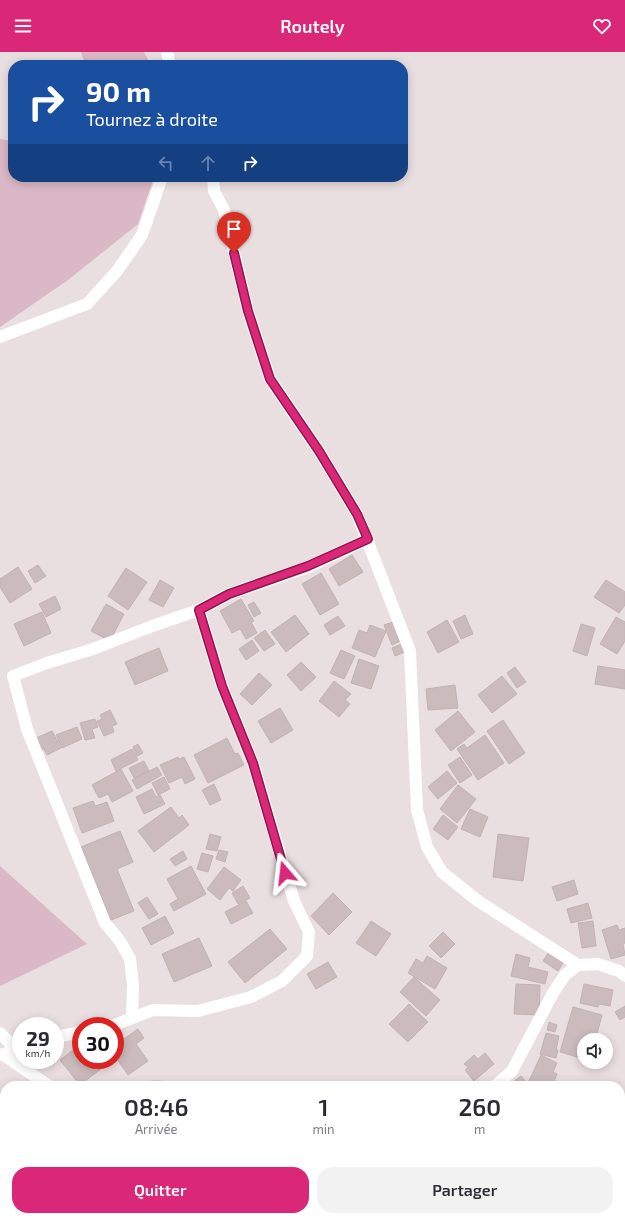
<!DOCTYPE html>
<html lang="fr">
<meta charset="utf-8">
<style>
:root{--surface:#fff;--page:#f2f2f3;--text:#2b2b33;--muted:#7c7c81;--accent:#db2777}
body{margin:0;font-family:"Exo 2",sans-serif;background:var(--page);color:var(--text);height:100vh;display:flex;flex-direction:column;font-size:15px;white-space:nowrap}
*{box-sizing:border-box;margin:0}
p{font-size:13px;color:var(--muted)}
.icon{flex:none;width:22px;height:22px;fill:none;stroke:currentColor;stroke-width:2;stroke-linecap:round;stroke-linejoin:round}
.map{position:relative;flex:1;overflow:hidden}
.side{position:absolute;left:0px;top:1029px;width:625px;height:140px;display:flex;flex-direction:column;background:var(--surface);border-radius:16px 16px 0 0;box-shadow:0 2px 10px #0003}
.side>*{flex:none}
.banner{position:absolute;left:8px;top:8px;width:400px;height:122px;border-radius:16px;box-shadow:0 2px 10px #0003;background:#1a4fa0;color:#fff;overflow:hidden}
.buttons{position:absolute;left:577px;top:981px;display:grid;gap:8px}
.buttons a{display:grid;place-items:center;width:36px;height:36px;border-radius:50%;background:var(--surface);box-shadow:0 2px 10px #0003;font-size:20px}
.speed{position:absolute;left:12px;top:965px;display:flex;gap:8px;font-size:20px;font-weight:700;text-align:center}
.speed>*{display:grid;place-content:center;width:52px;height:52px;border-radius:50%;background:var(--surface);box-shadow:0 2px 10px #0003;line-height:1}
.speed small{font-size:10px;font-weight:400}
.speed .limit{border:6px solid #d22;background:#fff;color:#111}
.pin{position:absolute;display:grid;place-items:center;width:34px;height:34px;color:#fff;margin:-41px -17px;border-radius:50% 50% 50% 0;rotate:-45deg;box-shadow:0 0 4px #0007}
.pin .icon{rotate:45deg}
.me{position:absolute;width:44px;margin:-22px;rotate:343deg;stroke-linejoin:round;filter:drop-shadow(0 0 3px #0008)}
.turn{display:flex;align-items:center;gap:14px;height:84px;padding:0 12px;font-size:18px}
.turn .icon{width:52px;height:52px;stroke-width:2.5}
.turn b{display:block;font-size:28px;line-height:34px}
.lanes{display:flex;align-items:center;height:38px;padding:0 12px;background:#0003;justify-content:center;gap:20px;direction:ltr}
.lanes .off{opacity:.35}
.eta{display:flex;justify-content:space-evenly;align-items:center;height:68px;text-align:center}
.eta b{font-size:24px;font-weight:600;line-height:28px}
.primary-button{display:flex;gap:8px;margin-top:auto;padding:8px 12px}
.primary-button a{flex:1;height:46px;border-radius:16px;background:var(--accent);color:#fff;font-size:16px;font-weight:600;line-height:46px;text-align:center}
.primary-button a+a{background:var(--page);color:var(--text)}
header{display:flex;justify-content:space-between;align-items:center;height:52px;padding:0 12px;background:var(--accent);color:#fff;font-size:18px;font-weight:600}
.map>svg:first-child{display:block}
</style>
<header><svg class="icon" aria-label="menu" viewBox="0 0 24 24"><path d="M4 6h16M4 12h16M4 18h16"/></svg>Routely<svg class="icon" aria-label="heart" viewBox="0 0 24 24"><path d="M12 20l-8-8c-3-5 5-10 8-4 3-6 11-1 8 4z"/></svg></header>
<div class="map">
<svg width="625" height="1169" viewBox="0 0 625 1169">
<rect width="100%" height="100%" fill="#eadfe0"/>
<path fill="#dbb8c5" d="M81,0H144L151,13H85Z
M0,87L13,89V125H154L138,172L68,228L0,275Z
M0,814L87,892L0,934Z"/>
<path fill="#cbbbbd" stroke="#c3b2b3" d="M352,503L363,520L339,534L329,517Z
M38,513L46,524L35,531L28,519Z
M18,515L32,537L10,551L0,535V527Z
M126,516L147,530L128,558L108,544Z
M321,521L339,552L320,563L302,532Z
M160,528L174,536L163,555L149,548Z
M606,528L625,540V553L619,561L594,545Z
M55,544L61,557L46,565L39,552Z
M241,547L254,569L251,570L257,581L246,587L240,577L232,581L220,559Z
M254,550L261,561L254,565L248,553Z
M106,552L124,562L110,589L91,579Z
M42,560L51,581L24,594L14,572Z
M295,563L309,582L286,600L271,580Z
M465,563L473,582L461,587L453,569Z
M338,564L345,574L330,583L324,573Z
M616,565L625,570V589L617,602L600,592Z
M447,568L459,590L438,601L427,580Z
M396,569L403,588L392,593L384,573Z
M581,572L595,576L587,604L573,599Z
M370,573L386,579L375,605L352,596L359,578L367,581Z
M265,578L275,592L264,599L254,586Z
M252,588L259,599L246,608L239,597Z
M404,591L407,599L395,604L392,596Z
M159,596L168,619L135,633L125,610Z
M341,598L355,604L344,627L330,621Z
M359,607L379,614L371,637L351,631Z
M301,610L316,625L301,639L287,623Z
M598,614L625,618V637L595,632Z
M515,615L526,630L517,636L507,621Z
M259,621L272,633L252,653L240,642Z
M502,624L517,642L492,661L478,643Z
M334,629L351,642L345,648L350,652L339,665L319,649Z
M455,633L458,656L428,658L426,637Z
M280,656L293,678L271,691L258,669Z
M110,658L117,672L112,674L114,680L104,684L97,669L102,667L100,663Z
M458,659L475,680L451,699L435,678Z
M95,667L98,675L92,677L95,686L85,688L80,671Z
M503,668L525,701L509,712L487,679Z
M77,675L82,687L62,696L56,683Z
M52,679L61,696L47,703L44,697L42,698L36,686Z
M485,683L504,711L478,728L457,697L464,692L467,696Z
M227,686L235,702L238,701L244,713L208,731L194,703Z
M138,692L143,701L137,704L133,695Z
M132,697L138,708L116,719L111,708Z
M178,705L179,707L184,705L195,727L185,732L182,725L169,731L160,713Z
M460,705L472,723L460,731L448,713Z
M144,709L149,719L134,726L129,716Z
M157,715L162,723L137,737L132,728Z
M121,717L133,739L112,750L108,742L99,746L92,733Z
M447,719L457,731L438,747L428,735Z
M164,725L170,737L158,743L152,731Z
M214,732L221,748L210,753L202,738Z
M458,733L476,747L457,771L440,757Z
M152,737L156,745L160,743L165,752L144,762L136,745Z
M93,749L95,754L107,750L114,769L82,781L73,756Z
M171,755L179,766L182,763L189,773L154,800L138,779Z
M470,757L488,765L480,785L461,777Z
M443,763L458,775L448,788L433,777Z
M120,779L133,810L117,817L134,859L111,868L81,795Z
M210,782L221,785L217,799L206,797Z
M498,782L529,786L523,829L493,825Z
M219,798L228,800L225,810L216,807Z
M183,799L187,807L175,814L170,807Z
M202,801L213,804L208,820L197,817Z
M191,814L206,842L174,859L170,852L178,847L167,827Z
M224,815L241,828L233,839L229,836L220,848L207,837Z
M574,828L578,842L557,849L552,835Z
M243,834L250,846L238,852L232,841Z
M333,841L352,860L329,883L311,864Z
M147,845L158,862L149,867L138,851Z
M246,849L253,861L231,872L225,860Z
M588,851L592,866L571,871L567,857Z
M165,864L174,881L151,893L142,876Z
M371,869L391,882L376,904L356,891Z
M593,869L596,894L582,896L578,871Z
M617,873L619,878L625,876V891L623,892L625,903L611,907L602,878Z
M270,877L287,897L245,931L228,910Z
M443,880L455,892L441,906L429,894Z
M199,886L212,914L174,930L162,902Z
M550,898L565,908L558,919L543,909Z
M516,902L530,906L528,915L548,920L545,932L511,924Z
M427,904L447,916L435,937L408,921L416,907L423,911Z
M328,910L337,925L316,937L307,922Z
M414,925L440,948L426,964L400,940Z
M516,932L540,933L539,963L514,962Z
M584,932L613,938L610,954L599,952L598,955L580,951Z
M409,952L428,970L408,990L389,972Z
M625,954V965L620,968L615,960Z
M573,955L602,963L597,982L593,981L591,988H584V1007L560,1000Z
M549,970L557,973L555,980L547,978Z
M138,977L144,986L136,992L148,1009L128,1023L115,1004V993Z
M546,981L559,984L556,998H558L556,1006L540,1002Z
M81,992V1008H97L102,1016L80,1033L60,1008Z
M485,1001L494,1012L474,1029L465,1018L468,1015L464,1012L474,1003L478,1007Z
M541,1003L557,1011L553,1020L557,1022L552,1034H533L528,1031Z
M521,1024L529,1034H508Z
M161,1029V1034H133V1030Z
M621,1048L625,1057V1062L620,1065Z
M625,1130V1155L620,1131Z
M369,1164H380L382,1169H358Z
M394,1164H416L418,1169H385L384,1167Z"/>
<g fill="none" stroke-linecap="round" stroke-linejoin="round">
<path stroke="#fff" stroke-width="12" d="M167,0L170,13
M213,125L214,139L224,158L248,259L270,327L319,399L357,462L410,599L417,758L427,795L442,820L478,849L578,913
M0,285L87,252L117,219L142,183L162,125
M132,966L133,932L130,907L120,889L105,871L27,677L13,624L47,611L93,597L155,573L199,558L229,542L308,515L368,487
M108,974L117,972L153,958L198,959L251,945L282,929L307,904L309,880L294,849L253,711L222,634L199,558
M0,981L13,994L5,1004
M55,985L81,980
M0,1002L5,1004L49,1034
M495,1034L512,1019L553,941L565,923L578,913L598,912L619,919L625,924
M620,1123L625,1122
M472,1169L483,1164"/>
<defs>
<path id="rail" d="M0,1096L5,1097
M620,1110H625"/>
</defs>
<use href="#rail" stroke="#755d5b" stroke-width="4.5"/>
<use href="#rail" stroke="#f7eff0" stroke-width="3" stroke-dasharray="9" stroke-linecap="butt"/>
</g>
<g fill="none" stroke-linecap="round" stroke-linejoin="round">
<defs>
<path id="route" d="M234,201L248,259L270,327L319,399L357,462L368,487L308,514L229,542L199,558L222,634L253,711L285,821"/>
</defs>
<use href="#route" stroke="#8e194d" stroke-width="10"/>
<use href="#route" stroke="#db2777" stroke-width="7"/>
</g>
</svg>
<div class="buttons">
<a><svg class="icon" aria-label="sound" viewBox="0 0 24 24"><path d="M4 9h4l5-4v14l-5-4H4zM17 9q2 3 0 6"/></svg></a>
</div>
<div class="speed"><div>29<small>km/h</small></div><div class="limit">30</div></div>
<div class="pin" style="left:234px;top:201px;background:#d93025"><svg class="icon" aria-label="arrive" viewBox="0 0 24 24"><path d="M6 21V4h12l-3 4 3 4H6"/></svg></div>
<svg class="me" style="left:285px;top:821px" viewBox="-20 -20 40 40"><path d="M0-17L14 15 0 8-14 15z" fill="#db2777" stroke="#fff" stroke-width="4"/></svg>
<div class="banner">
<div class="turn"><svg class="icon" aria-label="right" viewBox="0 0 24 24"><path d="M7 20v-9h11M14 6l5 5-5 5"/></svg><div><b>90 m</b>Tournez à droite</div></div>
<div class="lanes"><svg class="icon off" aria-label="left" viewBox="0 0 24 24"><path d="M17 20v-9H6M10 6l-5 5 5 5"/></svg><svg class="icon off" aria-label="ahead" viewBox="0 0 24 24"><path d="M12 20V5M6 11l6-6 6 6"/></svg><svg class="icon" aria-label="right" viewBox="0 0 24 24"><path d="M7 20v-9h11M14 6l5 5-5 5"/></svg></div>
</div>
<section class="side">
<div class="eta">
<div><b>08:46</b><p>Arrivée</p></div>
<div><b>1</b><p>min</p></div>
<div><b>260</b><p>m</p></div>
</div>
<div class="primary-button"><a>Quitter</a><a>Partager</a></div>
</section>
</div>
